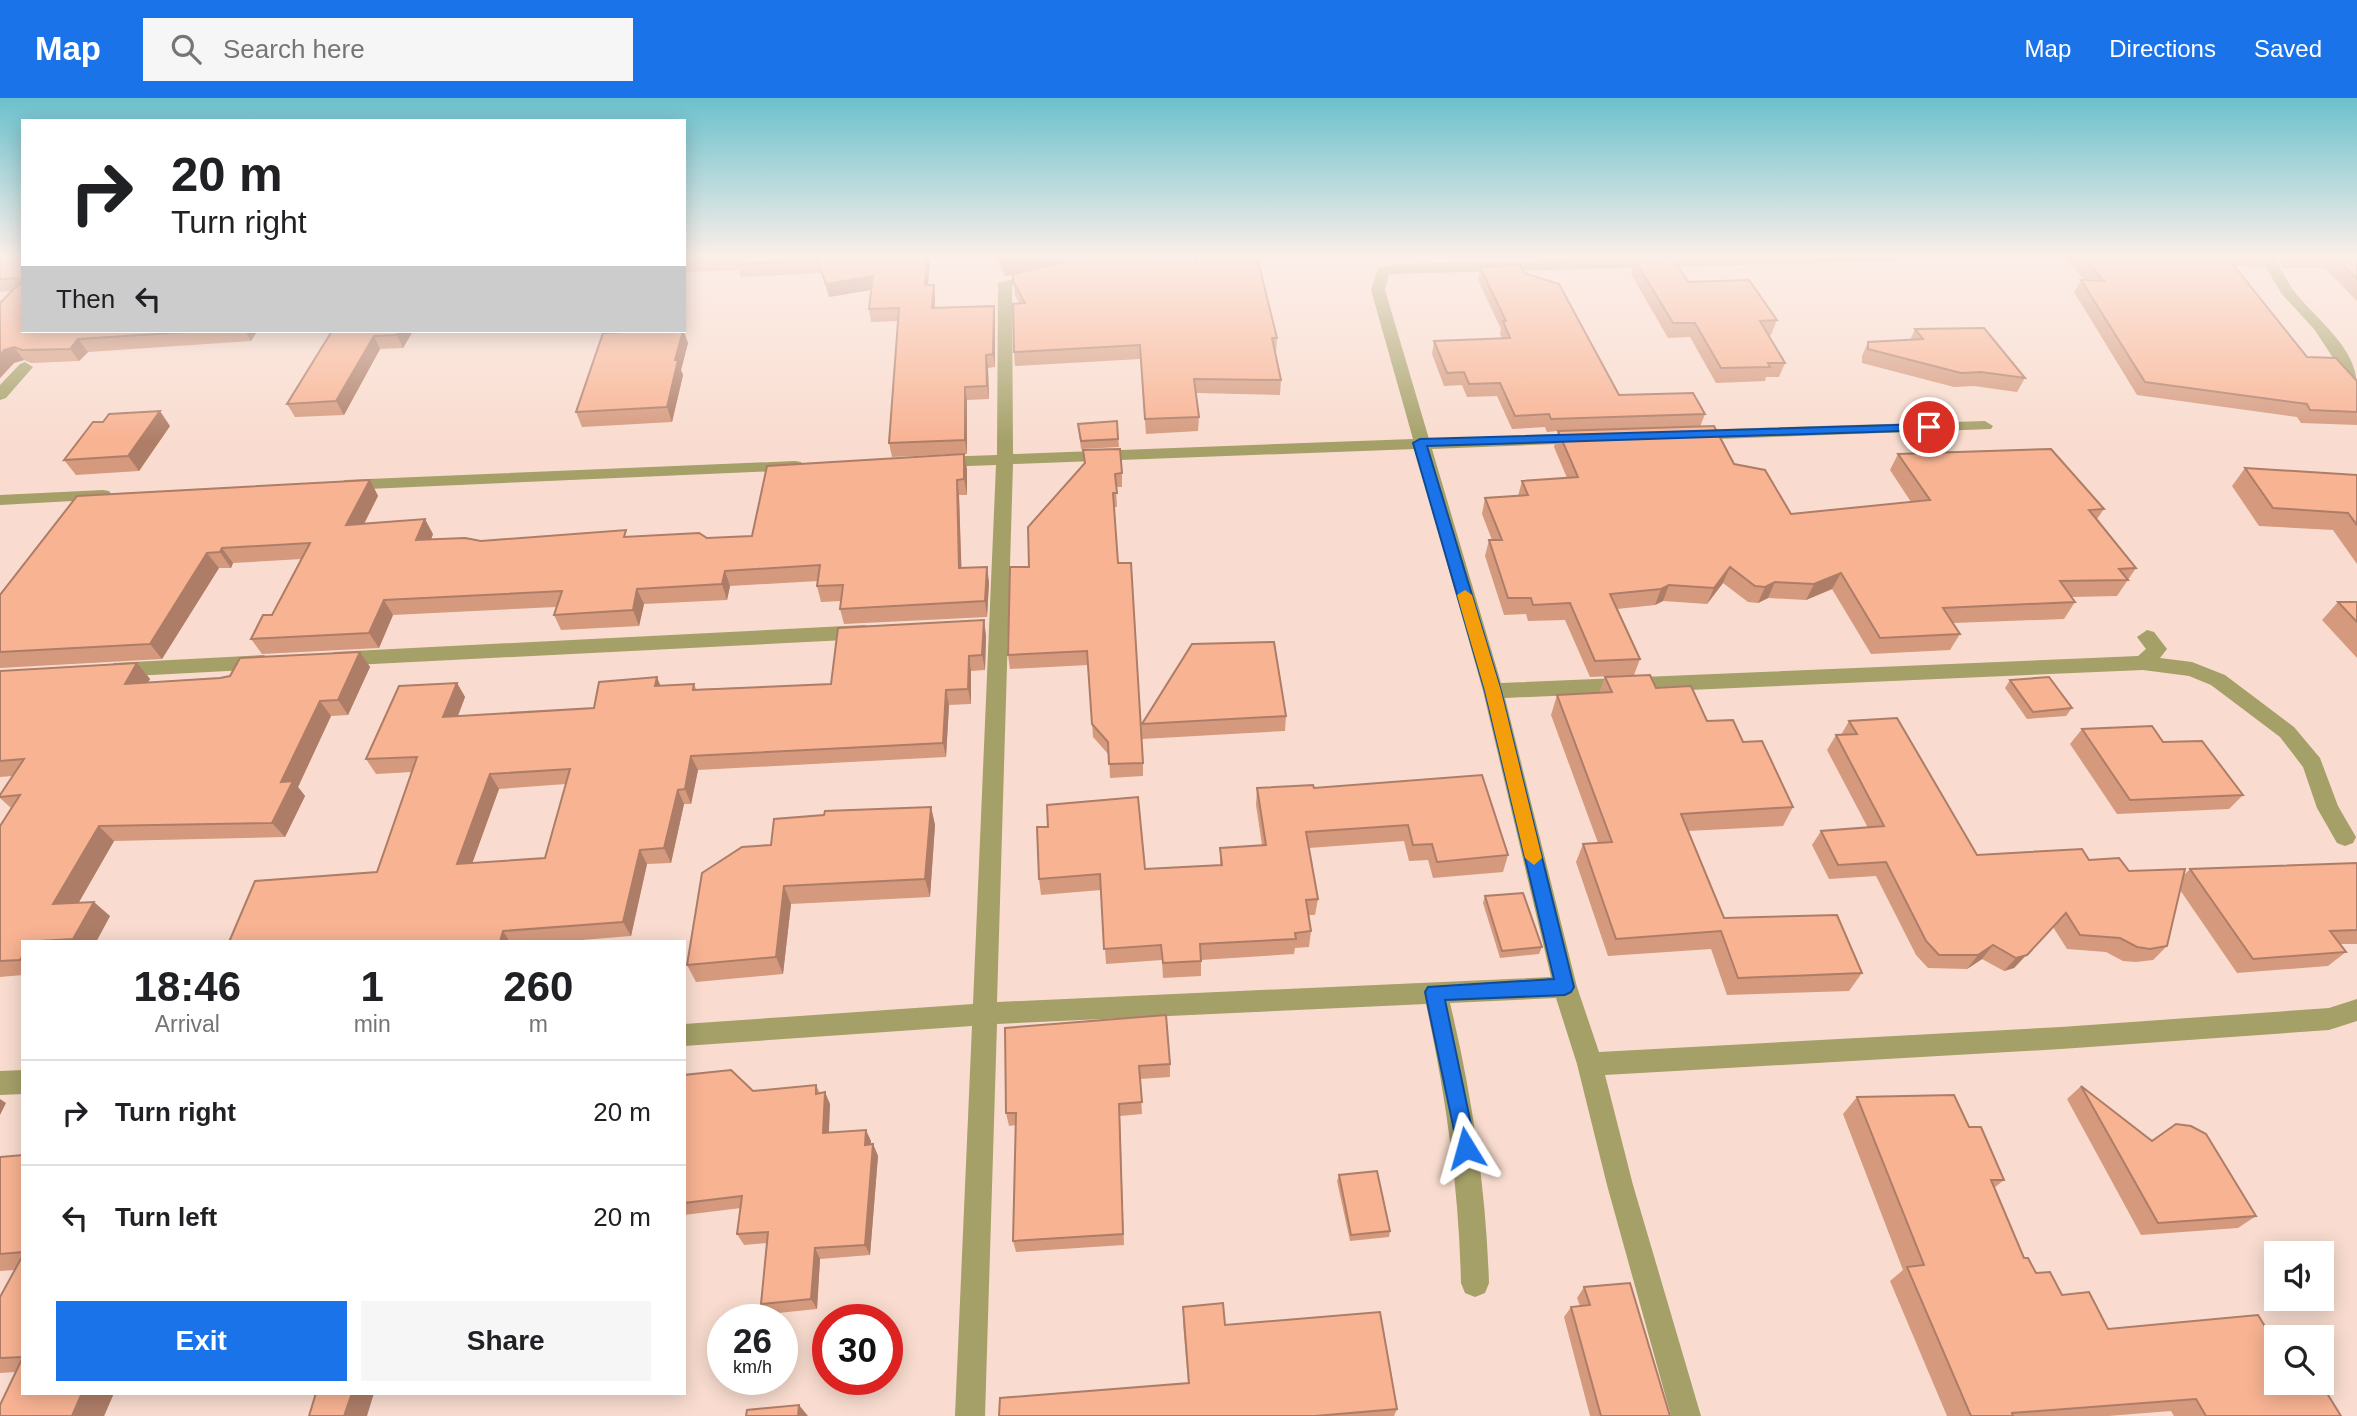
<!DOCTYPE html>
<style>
:root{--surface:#fff;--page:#f6f6f6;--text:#202124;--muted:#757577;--line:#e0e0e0;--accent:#1a73e8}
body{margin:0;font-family:Helvetica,sans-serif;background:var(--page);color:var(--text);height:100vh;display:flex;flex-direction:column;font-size:26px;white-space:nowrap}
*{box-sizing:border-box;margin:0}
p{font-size:23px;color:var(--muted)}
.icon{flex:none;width:38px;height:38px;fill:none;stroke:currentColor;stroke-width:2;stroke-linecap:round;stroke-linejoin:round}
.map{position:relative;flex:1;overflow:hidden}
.details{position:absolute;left:21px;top:842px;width:665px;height:455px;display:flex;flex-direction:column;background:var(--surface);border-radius:0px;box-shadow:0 4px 18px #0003}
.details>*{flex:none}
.top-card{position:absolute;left:21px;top:21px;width:665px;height:214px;border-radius:0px;box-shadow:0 4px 18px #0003;background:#fff;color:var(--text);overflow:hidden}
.buttons{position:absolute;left:2264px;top:1143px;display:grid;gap:14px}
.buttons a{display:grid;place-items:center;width:70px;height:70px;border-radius:0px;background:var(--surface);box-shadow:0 4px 18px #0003;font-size:35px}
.speed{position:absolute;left:707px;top:1206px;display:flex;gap:14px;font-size:35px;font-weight:700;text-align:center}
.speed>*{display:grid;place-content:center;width:91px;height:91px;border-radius:50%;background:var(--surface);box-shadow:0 4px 18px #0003;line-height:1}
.speed small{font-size:18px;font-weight:400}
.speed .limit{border:10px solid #d22;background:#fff;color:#111}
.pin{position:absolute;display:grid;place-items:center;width:60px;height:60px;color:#fff;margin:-30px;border:4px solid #fff;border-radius:50%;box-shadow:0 2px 7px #0007}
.me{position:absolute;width:77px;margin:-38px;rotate:352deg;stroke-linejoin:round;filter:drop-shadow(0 0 5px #0008)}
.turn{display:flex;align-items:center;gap:24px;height:147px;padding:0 35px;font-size:32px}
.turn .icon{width:91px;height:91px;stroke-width:2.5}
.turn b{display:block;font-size:49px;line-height:60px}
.then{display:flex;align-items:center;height:66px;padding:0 35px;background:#0003;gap:14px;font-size:26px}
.eta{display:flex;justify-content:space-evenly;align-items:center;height:119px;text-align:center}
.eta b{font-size:42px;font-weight:800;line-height:49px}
.action{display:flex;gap:14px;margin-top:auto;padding:14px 35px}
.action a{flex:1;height:80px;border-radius:0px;background:var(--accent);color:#fff;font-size:28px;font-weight:800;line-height:80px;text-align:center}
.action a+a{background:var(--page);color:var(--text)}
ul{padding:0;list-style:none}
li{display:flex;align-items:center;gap:21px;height:105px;padding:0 35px;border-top:2px solid var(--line)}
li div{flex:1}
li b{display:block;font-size:26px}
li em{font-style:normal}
header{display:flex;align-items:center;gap:42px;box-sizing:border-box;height:98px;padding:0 35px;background:var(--accent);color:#fff}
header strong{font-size:33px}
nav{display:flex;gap:38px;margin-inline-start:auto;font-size:24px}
.search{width:490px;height:63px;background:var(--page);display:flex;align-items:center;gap:18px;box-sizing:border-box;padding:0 24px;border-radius:0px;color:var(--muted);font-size:26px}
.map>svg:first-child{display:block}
</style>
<header>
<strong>Map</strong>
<div class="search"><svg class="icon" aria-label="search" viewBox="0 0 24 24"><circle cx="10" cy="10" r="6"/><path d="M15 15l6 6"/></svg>Search here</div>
<nav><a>Map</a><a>Directions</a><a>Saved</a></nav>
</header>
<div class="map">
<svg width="2357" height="1318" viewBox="0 0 2357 1318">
<rect width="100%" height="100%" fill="#f9dccf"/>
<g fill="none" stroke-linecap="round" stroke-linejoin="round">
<path fill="#a4a068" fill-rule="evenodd" d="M1684,159H1904L1897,163L1389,176L1385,192L1429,341L1582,335L1590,340L1582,345L1432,351L1501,585L2138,558L2146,551L2137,539L2147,532L2154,534L2167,551L2160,560L2192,564L2225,577L2294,629L2320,660L2338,708L2356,739L2353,745L2345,748L2337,745L2317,710L2303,669L2280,639L2211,587L2189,578L2143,572L1505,600L1577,889L1599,954L2061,929L2329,910L2357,901V923L2329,932L2061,951L1605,977L1633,1087L1701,1318H1671L1607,1087L1577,966L1556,900L1450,905C1472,997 1486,1090 1489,1185L1485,1195L1475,1199L1465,1195L1461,1185C1459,1091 1446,998 1426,906L997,926L985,1318H955L972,928L684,948V926L973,906L996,367L939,369L931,364L939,359L997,357L998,185L1041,174L1048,178L1012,188L1013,356L1413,341L1371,192L1378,170L1398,166ZM1415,351L1483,593L1551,879L997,904L1013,366Z
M2260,159H2274C2280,169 2285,179 2291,189C2313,220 2357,247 2357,289L2351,287L2314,231L2281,195Z
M25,264L33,269L6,300L0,302V287L20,266Z
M1985,323L1993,328L1991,331L1691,342L1683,337L1691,332Z
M795,363L801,364L803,368L801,372L345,392L336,387L345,382Z
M103,392L109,393L112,397L109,401L0,407V397Z
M865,527L875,534L865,541L334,568L324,561L334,554Z
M264,557L274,564L264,571L114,579L104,572L114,565Z
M23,972V996L0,997V973Z"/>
</g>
<path fill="#d59a7e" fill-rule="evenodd" d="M0,159H23V233H306L256,235L251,243L88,254L79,263L31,265L24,262L14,265L0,280V205L12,193L0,194Z
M684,159H930L928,187H934L935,199V210L995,221V269L988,270L989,301L967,302V356H964L967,371V397H959L961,470L989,484L987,519L844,526L840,511L841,503L821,504L817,488L818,483L730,488L727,502L644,506L639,528L561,532L554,517L556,509L393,517L379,550L262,556L251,541L272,517L302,461L233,465L231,470H219L162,561L0,570V497L370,382L378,398L364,425L433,436L431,442L481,443L629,439L707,440L752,438L958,356L892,359L889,345L898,223L871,224L869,211L871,192L829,199L821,175L741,179L739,172L684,174Z
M997,159H1160L1193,165V159H1257L1277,240L1276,255H1275L1281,282L1280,297L1196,295L1199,319L1198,333L1146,336L1140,261L1015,268L1014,254L1019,205L1015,197L1013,177L1005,178L998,165Z
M2065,159H2269L2263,169L2234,168L2307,259L2357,283V327L2301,325L2297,319L2137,297L2074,194L2081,182H2084Z
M2276,159H2357V203L2325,170H2283Z
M1635,162L1777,222L1771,237H1768L1785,265L1779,279H1766L1765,283L1716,285L1690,239L1668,240L1631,176Z
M1480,169L1524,175L1619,297L1705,316L1700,329L1734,366L1791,416L1911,404L1890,372L1898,356L2104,411L2097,421L2136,470L2117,498L2071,499L2075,504L2064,521L1953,525L1960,536L1950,552L1871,556L1832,491L1806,502L1768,500L1758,505L1748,504L1723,485L1707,506L1663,503L1655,507L1617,511L1640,561L1634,577L1590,579L1565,522L1528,523L1526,516L1504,517L1485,458L1489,442H1492L1482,416L1485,400L1518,398L1522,383L1567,380L1554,349L1558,333L1547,334L1545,329L1512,331L1497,298L1467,299L1462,287L1444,288L1432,256L1434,243L1502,240L1500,236L1501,231L1478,182Z
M1915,231L2025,280L2017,294L1974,288L1954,289L1862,265V258L1868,244L1910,242Z
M332,233H413L403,250L380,251L344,317L295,319L287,306Z
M688,245L681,272L683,277L672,324L582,329L576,314Z
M1117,323L1119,349L1081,351L1078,326Z
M170,328L139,373L76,377L64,362Z
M1083,352L1122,375V389H1116L1117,409H1114L1118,465L1143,665V678L1110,680L1109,657L1093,639L1088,567L1010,571L1008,557L1029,469L1084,366Z
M2245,370L2357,377V466L2333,432L2259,428L2232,388Z
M2338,504H2357V560L2322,522Z
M986,537L985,572L971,573V606L949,607L946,659L698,672L691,706H684L671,765L647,766L631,838L557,844H229L377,774L412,674L376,676L366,661L457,585L465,599L458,618L594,610L660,588L694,586L696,591L831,586ZM566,686L545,760L472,765L499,691Z
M360,554L370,569L348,617L331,618L298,689L305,698L285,739L114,743L78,805L110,818L96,844H23V877L0,879V728L11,710L0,700V697L13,678L0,679V573L137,565L150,581L148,584L220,580Z
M1605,579L1656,590L1707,623L1743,644L1793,709L1783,728L1688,733L1724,820L1862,875L1849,893L1727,897L1711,851L1608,858L1576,764L1583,746L1598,745L1551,617L1557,597L1599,595Z
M2010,582L2072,610L2066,618L2027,621L2005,590Z
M1286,618L1285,633L1142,641V626Z
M1849,623L1977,757L2089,762L2129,773L2184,777L2190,771L2357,765V846H2340L2346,854L2328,868L2237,875L2180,792L2167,848L2153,862L2136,864L2123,863L2106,854L2067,851L2053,829L2014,870L2004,873L1982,861L1967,871L1928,870L1916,857L1876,778L1829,781L1812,747L1821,733L1868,730L1827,652L1836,637H1841Z
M2082,631L2163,644L2243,697L2229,711L2117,716L2070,646Z
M1257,690H1314L1508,757L1503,774L1433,780L1428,762L1409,763L1404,743L1309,750L1318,801L1315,817H1309L1311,833L1309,849L1295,850L1294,856L1201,862V878L1163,880L1162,862L1106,866L1101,792L1041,797L1039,781L1145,771L1220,767V750L1262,747L1256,707Z
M931,709L935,727L930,799L791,806L783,876L696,884L687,867L771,747Z
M1485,798L1542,849L1539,856L1500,860L1483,805Z
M1005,930L1170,966V979L1140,981L1142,1016L1120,1018L1124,1147L1016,1154L1013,1143L1016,1027L1009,1028L1006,1015Z
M684,977L753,993L816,987L820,995L830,1006L829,1035L871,1043V1047L873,1046L878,1058L870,1157L820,1161L817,1211L768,1216L761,1206L767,1145L744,1147L737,1136L741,1110L684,1117Z
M2081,988L2152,1043L2256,1118L2238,1130L2141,1137L2067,1001Z
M1857,999L2004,1082L1994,1090L2024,1160L2036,1175L2062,1197L2108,1231L2277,1284L2341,1318H2174L2171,1313L2108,1318H1947L1890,1183L1903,1172L1843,1016Z
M23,1057V1295H114L104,1318H0V1307L15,1274L0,1275V1199L15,1172L0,1173V1059Z
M1339,1077L1390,1133L1389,1139L1350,1143L1337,1083Z
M1584,1189L1670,1318H1590L1564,1219L1571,1209L1580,1208L1577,1200Z
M1183,1209L1225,1227L1397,1311L1394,1318H999L1188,1285L1183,1224Z"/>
<path fill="#ae7d67" d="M927,159H930L927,200L925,187Z
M1025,159H1094L1005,178L1003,164Z
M873,178L875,191L829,199L826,186Z
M934,187L935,199L934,223L932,210Z
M994,208L995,221V269L993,256Z
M245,233H255L256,235L251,243Z
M399,233H413L403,250L397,237Z
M683,233H684L688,245L681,272L683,277L672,324L667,309L675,262Z
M374,238L380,251L344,317L336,303Z
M78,241L88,254L79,263L70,251Z
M14,249L24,262L14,265L0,280V257L4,252Z
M986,257L988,270L989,301L987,288Z
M965,289L967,302V356L965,342Z
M160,313L170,328L139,373L128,358Z
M964,356L967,371V397L964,381Z
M370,382L378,398L356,442L346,427Z
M957,382L959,397L962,485L959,470Z
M425,421L433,436L425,458L416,442Z
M222,450L233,465L231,470L220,454Z
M207,455L219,470L162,561L150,546Z
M987,469L989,484L987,519L985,503Z
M1730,469L1723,485L1707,506L1714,490Z
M725,473L730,488L727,502L722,486Z
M1841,475L1832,491L1806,502L1814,486Z
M1775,484L1768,500L1758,505L1765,489Z
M1669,487L1663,503L1655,507L1661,491Z
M637,491L644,506L639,528L633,512Z
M384,502L393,517L379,550L369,535Z
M984,522L986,537L985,572L982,557Z
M360,554L370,569L348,617L338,602Z
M969,558L971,573V606L968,591Z
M137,565L150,581L138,601L125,586Z
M657,579L663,594L655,588Z
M457,585L465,599L452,633L443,619Z
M946,592L949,607L946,659L943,645Z
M320,603L331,618L298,689L305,698L285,739L272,725L281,684Z
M691,658L698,672L691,706L685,691Z
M490,676L499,691L467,780L457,766Z
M678,692L684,706L671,765L664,750Z
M931,709L935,727L930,799L925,781Z
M99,728L114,743L70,820L53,806Z
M640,752L647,766L631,838L623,824Z
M784,788L791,806L783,876L776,859Z
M94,804L110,818L96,844H75L73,841Z
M2066,815L2014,870L2004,873L2016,860Z
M503,833L510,844H500Z
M1993,847L1982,861L1967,871L1978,857Z
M825,994L830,1006L828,1047L823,1035Z
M0,1001L6,1005L0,1017Z
M866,1032L871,1043L870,1058L865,1047Z
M873,1046L878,1058L870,1157L865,1147Z
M815,1150L820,1161L817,1211L811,1201Z
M82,1295H114L104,1318H72Z
M352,1295H374L367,1318H344Z
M799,1307L808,1318H798Z"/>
<path fill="#f8b393" stroke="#ae7d67" stroke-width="2" fill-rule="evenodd" d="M0,159H23V180L0,181Z
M684,159H732L684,162Z
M739,159H927L925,187H934L932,210L994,208L993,256L986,257L987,288L965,289V342L889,345L899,210L869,211L873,178L826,186L818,162L738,166Z
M1001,159H1025L1003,164Z
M1087,159H1160L1196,165L1195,159H1257L1277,240H1272L1281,282L1194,281L1199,319L1145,321L1140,247L1014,254L1013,206L1025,205L1013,183V176Z
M2083,159H2227L2307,259L2336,260L2357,283V314L2310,312L2307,306L2145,284L2081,182L2104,183Z
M2336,159H2357V181Z
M1673,160L1688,184L1749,182L1777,222L1760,223L1785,265H1768L1770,269L1721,270L1695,225H1673L1635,162Z
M1520,167L1524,175L1559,186L1619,297L1693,295L1705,316L1551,321L1549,316L1515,318L1500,285L1469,286L1464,274L1447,275L1434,243L1510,240L1503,223H1506L1480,169Z
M23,182V233H205L78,241L70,251L22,252L14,249L4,252L0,257V205Z
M1984,230L2025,280L1981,274L1961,275L1868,251V244L1923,241L1915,231Z
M332,233H399L397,237L374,238L336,303L287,306Z
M647,233H683L675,262H678L667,309L576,314L603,235Z
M160,313L128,358L64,362L93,324H103L109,316Z
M1117,323L1118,341L1081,343L1078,326Z
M1714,328L1734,366L1765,372L1791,416L1930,402L1898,356L2051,351L2104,411L2089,412L2136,470L2119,471L2128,482L2060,483L2075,504L1943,510L1960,536L1880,540L1841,475L1814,486L1775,484L1765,489L1755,488L1730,469L1714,490L1669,487L1661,491L1610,496L1640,561L1595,563L1570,505L1533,507L1531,500H1508L1489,442H1502L1485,400L1528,397L1522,383L1578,379L1558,333Z
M1120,351L1122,375L1115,376L1117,395H1113L1118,465H1131L1143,665L1109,666L1108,644L1092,626L1087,553L1008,557L1010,469H1029L1028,429L1085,365L1083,352Z
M964,356V381L957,382L959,470L987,469L985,503L840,511L843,487L817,488L820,467L725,473L722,486L637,491L633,512L554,517L562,493L384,502L369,535L251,541L263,517H272L310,445L222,450L220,454L207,455L150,546L0,554V497L77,398L370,382L346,427L425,421L416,442L465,440L481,443L626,432L624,439L699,435L707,440L752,438L767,368Z
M2245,370L2357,377V427L2348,415L2273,410Z
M2338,504H2357V524Z
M984,522L982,557L969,558L968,591L946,592L943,645L691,658L685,691L678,692L664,750L640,752L623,824L503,833L500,844H229L255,783L377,774L417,659L366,661L399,588L457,585L443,619L594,610L599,584L657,579L655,588L694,586L693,592L831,586L838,530ZM570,671L545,760L457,766L490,676Z
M1274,544L1286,618L1142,626L1192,546Z
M360,554L338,602L320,603L281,684L293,683L272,725L99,728L53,806L94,804L73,841L23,844V857L20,862L0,863V728L20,697L0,699V697L24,661L0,663V573L137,565L125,586L220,580L230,578L240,560Z
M1650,577L1656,590L1691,588L1707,623L1733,622L1743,644L1762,643L1793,709L1681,716L1724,820L1837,817L1862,875L1738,880L1721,833L1616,841L1583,746L1612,744L1557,597L1612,594L1605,579Z
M2049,579L2072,610L2033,614L2010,582Z
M1897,620L1977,757L2082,751L2089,762L2119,760L2129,773L2185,771L2167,848L2150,851L2137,849L2120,840L2080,837L2066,815L2027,857L2016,860L1993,847L1978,857H1939L1926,843L1886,764L1838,767L1821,733L1884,728L1836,637L1857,636L1849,623Z
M2152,628L2163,644L2202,643L2243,697L2130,702L2082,631Z
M1482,677L1508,757L1437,764L1432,746L1413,747L1408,727L1306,734L1318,801L1306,802L1311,833L1295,835L1296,841L1200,846L1201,863L1163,865L1161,847L1104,851L1100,776L1039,781L1037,729H1048L1047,707L1138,699L1145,771L1222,767L1220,750L1266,747L1257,690L1313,687L1314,690Z
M931,709L925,781L784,788L776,859L687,867L702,775L742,749L771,747L774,721L824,717L825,713Z
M2357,765V832L2330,833L2346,854L2253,861L2190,771Z
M1523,795L1542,849L1502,853L1485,798Z
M1166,917L1170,966L1139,968L1142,1004L1119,1006L1123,1136L1013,1143L1016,1015H1006L1005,930Z
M731,972L753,993L816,987V996L825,994L823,1035L866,1032L865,1047L873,1046L865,1147L815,1150L811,1201L761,1206L768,1134L737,1136L742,1098L684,1105V977Z
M2081,988L2152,1043L2176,1026L2191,1028L2206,1036L2256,1118L2158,1125Z
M1954,997L1969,1029H1981L2004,1082H1991L2024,1160H2028L2036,1175L2050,1174L2062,1197L2089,1194L2108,1231L2258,1217L2277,1248V1284H2320L2341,1318H2206L2196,1301L2012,1315L2013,1318H1971L1907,1169L1924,1167L1857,999Z
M23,1057V1154L0,1156V1059Z
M1377,1073L1390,1133L1351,1137L1339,1077Z
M23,1157V1295H82L72,1318H0V1307L23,1259L0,1260V1199Z
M1630,1185L1670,1318H1601L1571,1209L1590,1207L1584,1189Z
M1223,1205L1225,1227L1380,1214L1397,1311L1315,1318H999L1000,1300L1189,1285L1183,1209Z
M316,1295H352L344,1318H309Z
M799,1307L798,1318H746L747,1312Z"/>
<linearGradient id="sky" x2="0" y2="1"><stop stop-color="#6bc1cd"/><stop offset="0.46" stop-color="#fcefe9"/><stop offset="1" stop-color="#fcefe9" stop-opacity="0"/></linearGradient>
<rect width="2357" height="344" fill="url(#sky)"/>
<path fill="#1a73e8" stroke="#114b97" stroke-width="2" d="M1929,326L1936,329L1934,332L1427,348L1501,593L1574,889L1571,894L1565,897L1445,902L1476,1050L1473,1056L1466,1059L1459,1056L1425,894L1428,889L1554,881L1485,593L1413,345L1420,341Z"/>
<path fill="#f59e0b" d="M1465,492L1472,497L1501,593L1542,760L1534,767L1525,760L1485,593L1457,497Z"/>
</svg>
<div class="buttons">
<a><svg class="icon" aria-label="sound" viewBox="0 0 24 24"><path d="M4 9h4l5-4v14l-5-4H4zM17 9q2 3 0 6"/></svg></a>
<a><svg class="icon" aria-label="search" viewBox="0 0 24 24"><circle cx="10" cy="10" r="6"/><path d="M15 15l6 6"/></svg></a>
</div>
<div class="speed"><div>26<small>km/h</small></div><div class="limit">30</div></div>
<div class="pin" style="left:1929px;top:329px;background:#d93025"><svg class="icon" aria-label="arrive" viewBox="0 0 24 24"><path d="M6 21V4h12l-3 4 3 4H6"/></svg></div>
<svg class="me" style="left:1466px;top:1050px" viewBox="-20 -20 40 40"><path d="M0-17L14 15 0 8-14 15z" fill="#1a73e8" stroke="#fff" stroke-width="4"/></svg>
<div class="top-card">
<div class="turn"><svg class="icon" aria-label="right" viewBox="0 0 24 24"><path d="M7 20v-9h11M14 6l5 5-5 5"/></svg><div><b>20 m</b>Turn right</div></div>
<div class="then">Then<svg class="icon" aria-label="left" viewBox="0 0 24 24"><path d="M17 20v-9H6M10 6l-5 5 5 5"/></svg></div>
</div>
<section class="details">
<div class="eta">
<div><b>18:46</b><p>Arrival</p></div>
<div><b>1</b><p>min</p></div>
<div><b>260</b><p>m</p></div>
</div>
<ul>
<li><svg class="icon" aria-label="right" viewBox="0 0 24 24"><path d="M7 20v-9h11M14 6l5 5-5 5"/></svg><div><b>Turn right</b></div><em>20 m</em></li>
<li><svg class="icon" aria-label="left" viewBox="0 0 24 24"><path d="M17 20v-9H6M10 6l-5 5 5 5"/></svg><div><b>Turn left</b></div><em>20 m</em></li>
</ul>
<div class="action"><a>Exit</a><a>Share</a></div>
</section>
</div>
